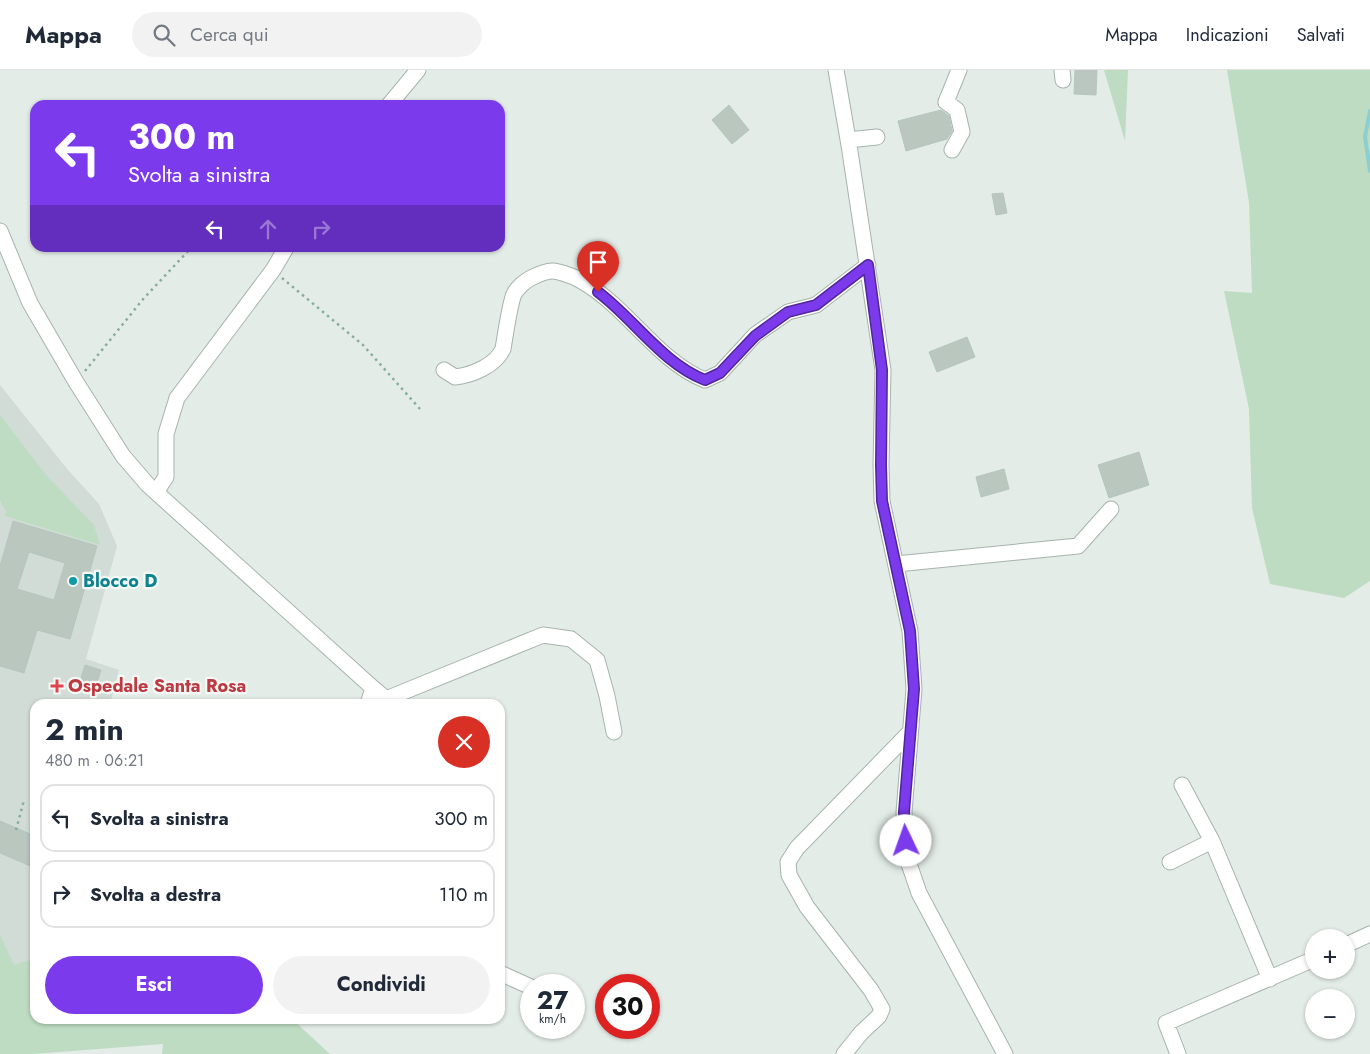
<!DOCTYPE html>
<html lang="it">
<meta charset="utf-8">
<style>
:root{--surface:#fff;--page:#f2f2f3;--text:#1f2937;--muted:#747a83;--line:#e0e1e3;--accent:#7c3aed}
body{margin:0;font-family:Jost,sans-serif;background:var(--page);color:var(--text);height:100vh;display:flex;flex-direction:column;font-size:19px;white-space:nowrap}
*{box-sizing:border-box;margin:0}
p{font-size:16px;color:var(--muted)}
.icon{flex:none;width:28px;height:28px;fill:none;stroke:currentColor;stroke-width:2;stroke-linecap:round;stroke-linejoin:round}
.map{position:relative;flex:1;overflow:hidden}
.sheet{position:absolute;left:30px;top:629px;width:475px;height:325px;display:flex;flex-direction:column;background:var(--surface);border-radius:15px;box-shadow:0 1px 4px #0004}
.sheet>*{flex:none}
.guide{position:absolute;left:30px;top:30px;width:475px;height:152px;border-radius:15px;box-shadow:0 1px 4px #0004;background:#7c3aed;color:#fff;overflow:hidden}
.fabs{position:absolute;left:1305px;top:859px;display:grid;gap:10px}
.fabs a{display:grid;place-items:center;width:50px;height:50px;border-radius:50%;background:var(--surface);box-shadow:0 1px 4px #0004;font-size:25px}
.speed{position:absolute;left:520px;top:904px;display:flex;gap:10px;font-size:25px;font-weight:700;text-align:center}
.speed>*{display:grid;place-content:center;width:65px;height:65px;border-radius:50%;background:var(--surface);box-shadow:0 1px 4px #0004;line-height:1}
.speed small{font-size:12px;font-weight:400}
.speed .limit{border:8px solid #d22;background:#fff;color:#111}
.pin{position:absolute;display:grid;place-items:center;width:42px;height:42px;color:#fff;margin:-51px -21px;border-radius:50% 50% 50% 0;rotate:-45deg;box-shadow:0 0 5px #0007}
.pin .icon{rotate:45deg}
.me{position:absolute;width:55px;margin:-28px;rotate:357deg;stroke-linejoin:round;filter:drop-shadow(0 0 4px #0008)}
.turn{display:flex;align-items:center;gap:18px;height:105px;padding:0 15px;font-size:22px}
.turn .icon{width:65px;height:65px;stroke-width:2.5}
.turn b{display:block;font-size:35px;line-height:42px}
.lanes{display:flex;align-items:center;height:48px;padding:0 15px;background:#0003;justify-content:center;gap:25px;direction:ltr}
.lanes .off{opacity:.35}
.round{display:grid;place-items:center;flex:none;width:52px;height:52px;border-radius:26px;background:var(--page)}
.summary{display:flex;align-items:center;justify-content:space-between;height:85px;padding:0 15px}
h1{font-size:30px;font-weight:700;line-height:38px}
.action{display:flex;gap:10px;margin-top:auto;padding:10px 15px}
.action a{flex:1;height:58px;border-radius:30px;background:var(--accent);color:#fff;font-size:20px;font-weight:700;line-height:58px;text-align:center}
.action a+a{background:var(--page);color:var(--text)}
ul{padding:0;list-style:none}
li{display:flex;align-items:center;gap:15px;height:68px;margin:0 10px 8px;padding:0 5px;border:2px solid var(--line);border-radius:15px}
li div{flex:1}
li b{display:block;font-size:19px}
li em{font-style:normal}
header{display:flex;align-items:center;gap:30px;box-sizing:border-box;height:70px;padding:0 25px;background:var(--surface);border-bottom:1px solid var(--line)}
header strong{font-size:24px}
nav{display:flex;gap:28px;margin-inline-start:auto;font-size:18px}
.search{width:350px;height:45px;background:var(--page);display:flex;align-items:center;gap:12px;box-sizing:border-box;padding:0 18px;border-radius:28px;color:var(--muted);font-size:19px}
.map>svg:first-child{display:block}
</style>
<header>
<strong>Mappa</strong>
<div class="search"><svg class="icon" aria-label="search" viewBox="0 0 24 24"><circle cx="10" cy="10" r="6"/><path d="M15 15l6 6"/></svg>Cerca qui</div>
<nav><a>Mappa</a><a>Indicazioni</a><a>Salvati</a></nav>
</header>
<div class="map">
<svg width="1370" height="984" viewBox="0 0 1370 984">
<rect width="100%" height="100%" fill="#e3ece7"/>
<path fill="#d1dcd6" d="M0,315L68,400L99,434L117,476L86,589L119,600L110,634L90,632V634H35V914L0,902Z"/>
<path fill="#bddcc1" d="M1104,0H1128L1125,71Z
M1227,0H1370V511L1344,528L1270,514L1252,438L1249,339L1224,221L1252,223L1249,132Z
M0,345L46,405L94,455L100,475L5,446L6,442L0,430Z
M0,865L14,895L35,888V949H292L330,984H162L163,974L33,984H0Z"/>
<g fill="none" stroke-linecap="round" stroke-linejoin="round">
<path stroke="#8ececf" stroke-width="4" d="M1370,41L1365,67L1370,101"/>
</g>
<path fill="#b9c7bf" stroke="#b6c6bd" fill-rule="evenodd" d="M1075,0H1097L1096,25L1074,24Z
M729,35L749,60L732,74L712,50Z
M941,40L949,46L952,61L947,69L906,81L898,51Z
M1003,123L1007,143L996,145L992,124Z
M967,267L975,287L937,302L929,282Z
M1139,382L1149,415L1109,428L1098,395Z
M1004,399L1009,419L981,427L976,407Z
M13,451L97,476L70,569L37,560L24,603L0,596V496ZM29,482L65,493L54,530L17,519Z
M85,595L101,600L96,616L80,611Z
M0,751L35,766V798L0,783Z"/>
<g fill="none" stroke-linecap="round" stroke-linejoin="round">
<defs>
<path id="minor" d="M836,0L849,75L883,300L881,395L882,431L910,561L914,619L904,742L906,785L919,823L1005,984
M1062,0L1063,10
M389,35L418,0
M848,70L877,67
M952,80L962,62L957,40L946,32L959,0
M0,161L30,233L76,312L123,386L148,415L373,618L368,634
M444,300L455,307C472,305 495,296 503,279C505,267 510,233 514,224C517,218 525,211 531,208C537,205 545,201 552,201C559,201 568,205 574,207C624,231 656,291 705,310L720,303L755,265L788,242L816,235L868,195
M156,422L166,407V364L177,328L273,200L286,178
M896,494L1078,476L1111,439
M373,618L386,629L543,565L571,569L597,590L607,626L614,662
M1182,715L1212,771L1270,909
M1170,792L1212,771
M1346,875L1370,864
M500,903L531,917
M844,984L861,963L879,946L882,939L871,920L807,837L789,805L788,792L797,778L910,662
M1178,984L1166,953L1314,889"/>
</defs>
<use href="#minor" stroke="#a6b4ad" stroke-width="17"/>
<path stroke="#85ae9c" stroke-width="2.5" stroke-dasharray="2.5 4" stroke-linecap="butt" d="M321,35L325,31
M282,208L363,275L420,339
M85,301L144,228L191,178
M16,760L24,730"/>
<use href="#minor" stroke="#fff" stroke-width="15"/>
</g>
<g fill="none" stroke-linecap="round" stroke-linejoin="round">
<defs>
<path id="route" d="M598,222C633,248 663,294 705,310L720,303L755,266L788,242L816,235L868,195L882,300L881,395L882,431L910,561L914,619L904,742L906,771"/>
</defs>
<use href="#route" stroke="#51269a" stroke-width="12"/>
<use href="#route" stroke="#7c3aed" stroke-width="9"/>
</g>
<circle fill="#0f9aa8" stroke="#f4f9f6" stroke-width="2" cx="73" cy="511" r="5"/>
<path fill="#e0444e" stroke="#f4f9f6" stroke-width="2" d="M54.5 608.5h5v5h5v5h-5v5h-5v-5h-5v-5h5z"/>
<g text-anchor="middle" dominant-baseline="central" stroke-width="4.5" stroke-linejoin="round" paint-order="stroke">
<g font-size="18" font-weight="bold" fill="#0d838f" stroke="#f4f9f6" text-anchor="start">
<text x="83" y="511">Blocco D</text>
</g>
<g font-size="18" font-weight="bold" fill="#be3a42" stroke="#f4f9f6" text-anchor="start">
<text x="68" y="616">Ospedale Santa Rosa</text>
</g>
</g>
</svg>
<div class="fabs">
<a>+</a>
<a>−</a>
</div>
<div class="speed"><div>27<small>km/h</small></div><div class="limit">30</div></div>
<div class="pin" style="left:598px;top:222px;background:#d93025"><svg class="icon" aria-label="arrive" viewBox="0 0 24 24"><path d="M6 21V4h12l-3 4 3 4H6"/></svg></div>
<svg class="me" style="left:906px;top:771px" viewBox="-20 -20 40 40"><circle r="19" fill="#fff"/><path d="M0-13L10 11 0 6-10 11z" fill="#7c3aed"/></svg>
<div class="guide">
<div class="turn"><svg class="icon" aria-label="left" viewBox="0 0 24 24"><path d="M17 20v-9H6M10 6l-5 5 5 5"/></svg><div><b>300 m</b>Svolta a sinistra</div></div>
<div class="lanes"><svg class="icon" aria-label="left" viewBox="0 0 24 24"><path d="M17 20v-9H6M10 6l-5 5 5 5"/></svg><svg class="icon off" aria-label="ahead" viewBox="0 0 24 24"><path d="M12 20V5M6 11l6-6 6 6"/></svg><svg class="icon off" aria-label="right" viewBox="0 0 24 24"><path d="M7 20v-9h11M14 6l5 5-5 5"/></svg></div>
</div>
<section class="sheet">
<div class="summary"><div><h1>2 min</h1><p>480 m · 06:21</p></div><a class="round" style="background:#d93025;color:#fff"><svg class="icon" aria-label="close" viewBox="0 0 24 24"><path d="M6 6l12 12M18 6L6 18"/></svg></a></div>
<ul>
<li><svg class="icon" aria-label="left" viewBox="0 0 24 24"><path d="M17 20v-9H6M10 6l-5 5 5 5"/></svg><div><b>Svolta a sinistra</b></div><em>300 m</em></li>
<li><svg class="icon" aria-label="right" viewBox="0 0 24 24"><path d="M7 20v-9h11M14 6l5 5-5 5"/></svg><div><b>Svolta a destra</b></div><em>110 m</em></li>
</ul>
<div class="action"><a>Esci</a><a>Condividi</a></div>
</section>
</div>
